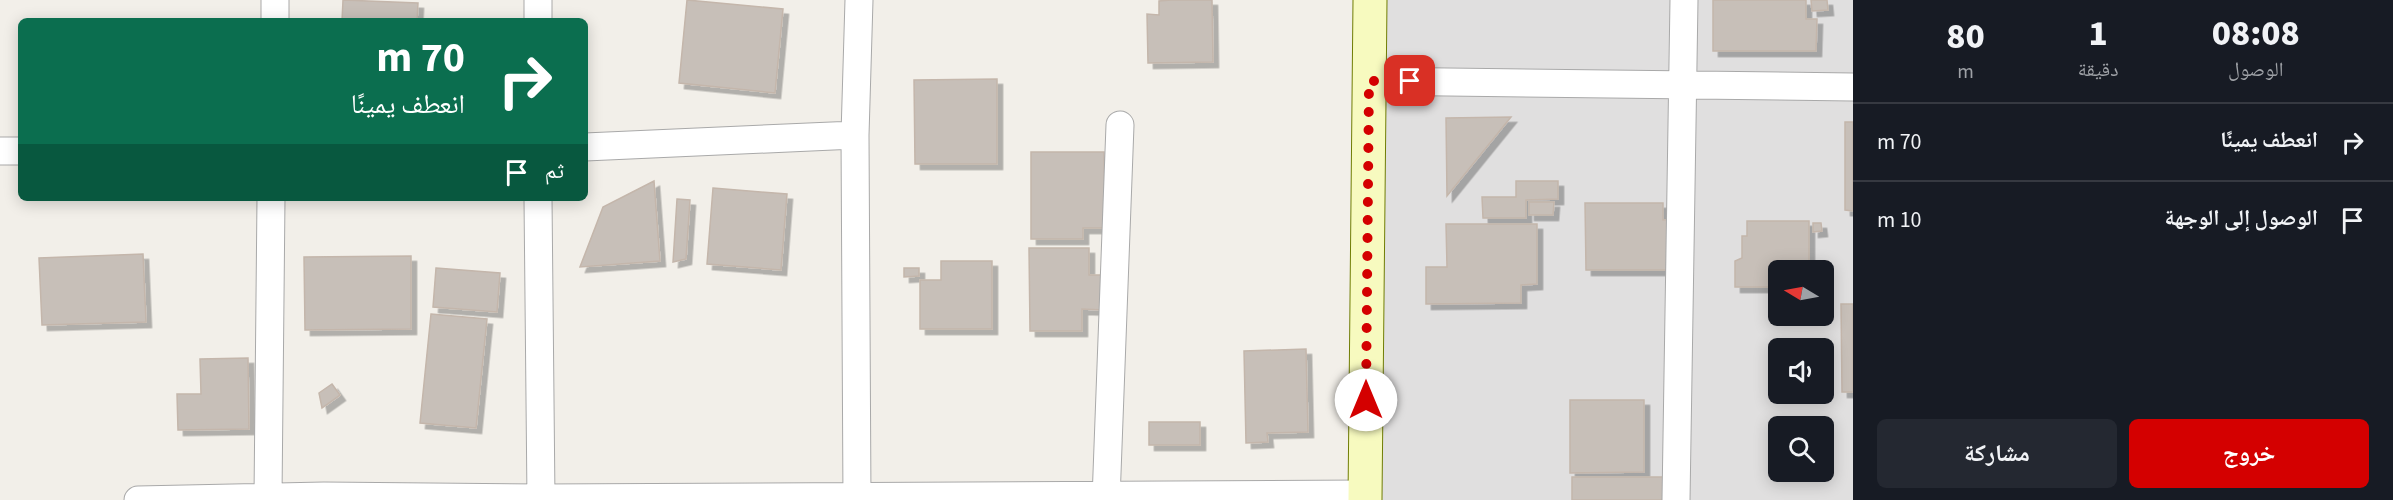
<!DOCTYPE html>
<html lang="ar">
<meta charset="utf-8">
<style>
:root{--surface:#171b24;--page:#242831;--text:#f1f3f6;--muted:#9ea1a6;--line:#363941;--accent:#d40000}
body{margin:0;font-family:"Source Sans 3","Noto Naskh Arabic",sans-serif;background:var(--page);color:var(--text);direction:rtl;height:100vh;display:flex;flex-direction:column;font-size:22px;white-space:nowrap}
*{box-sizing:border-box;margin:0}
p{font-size:20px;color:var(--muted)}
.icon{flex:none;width:33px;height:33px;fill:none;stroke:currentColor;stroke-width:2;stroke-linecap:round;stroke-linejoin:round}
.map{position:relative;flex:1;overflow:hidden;direction:ltr}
.drawer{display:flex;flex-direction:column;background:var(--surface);width:540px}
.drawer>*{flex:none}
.top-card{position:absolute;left:18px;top:18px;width:570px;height:183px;border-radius:9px;box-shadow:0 3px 15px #0003;direction:rtl;background:#0b6e4f;color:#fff;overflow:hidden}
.needle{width:39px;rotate:280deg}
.fabs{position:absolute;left:1768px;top:260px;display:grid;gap:12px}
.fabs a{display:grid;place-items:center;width:66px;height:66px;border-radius:9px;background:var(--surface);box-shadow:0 3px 15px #0003;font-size:30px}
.pin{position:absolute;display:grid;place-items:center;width:51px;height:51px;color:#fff;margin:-26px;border-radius:12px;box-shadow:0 3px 9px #0006}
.me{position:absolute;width:66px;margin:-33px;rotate:0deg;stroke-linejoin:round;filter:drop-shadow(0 0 4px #0008)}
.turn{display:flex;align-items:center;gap:21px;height:126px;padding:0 24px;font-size:27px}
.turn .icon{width:78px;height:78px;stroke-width:2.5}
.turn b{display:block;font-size:42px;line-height:51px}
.then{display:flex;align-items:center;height:57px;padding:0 24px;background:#0003;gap:12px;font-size:22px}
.eta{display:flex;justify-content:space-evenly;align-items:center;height:102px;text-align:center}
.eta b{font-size:36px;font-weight:800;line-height:42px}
.action{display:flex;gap:12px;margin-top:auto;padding:12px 24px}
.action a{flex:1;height:69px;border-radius:9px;background:var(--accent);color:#fff;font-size:24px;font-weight:800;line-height:69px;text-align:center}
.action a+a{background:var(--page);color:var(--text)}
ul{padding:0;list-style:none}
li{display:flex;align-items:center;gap:18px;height:78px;padding:0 24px;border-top:2px solid var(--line)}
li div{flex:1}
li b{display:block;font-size:22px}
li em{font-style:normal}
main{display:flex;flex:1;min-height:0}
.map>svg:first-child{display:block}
</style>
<main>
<section class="drawer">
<div class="eta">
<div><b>08:08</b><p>الوصول</p></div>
<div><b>1</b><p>دقيقة</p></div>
<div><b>80</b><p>m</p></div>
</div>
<ul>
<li><svg class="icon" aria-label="right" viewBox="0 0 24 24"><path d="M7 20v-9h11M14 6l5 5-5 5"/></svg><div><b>انعطف يمينًا</b></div><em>70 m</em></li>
<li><svg class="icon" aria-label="arrive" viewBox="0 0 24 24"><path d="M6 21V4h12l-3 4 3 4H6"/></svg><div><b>الوصول إلى الوجهة</b></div><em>10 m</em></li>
</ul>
<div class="action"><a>خروج</a><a>مشاركة</a></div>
</section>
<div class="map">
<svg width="1853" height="500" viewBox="0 0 1853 500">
<defs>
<filter id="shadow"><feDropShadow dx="5.5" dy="5.5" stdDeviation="0" flood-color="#0004"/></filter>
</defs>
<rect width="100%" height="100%" fill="#f2efe9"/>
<path fill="#e0dfdf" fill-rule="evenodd" d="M1383,0H1853V500H1376ZM1779,270H1824V315H1779ZM1779,348H1824V393H1779ZM1779,426H1824V471H1779Z"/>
<path fill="#c7bfb8" stroke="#c4b6ab" stroke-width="1.5" filter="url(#shadow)" d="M343,0L418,3L417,21H342Z
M687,0L783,9L775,93L679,83Z
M1171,0H1212L1213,62L1148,63L1147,14L1159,15V1Z
M1713,0H1806V19H1817L1816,51H1713Z
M1811,0H1827L1828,10L1812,11Z
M997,79V164H915L914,80Z
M1511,117L1447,196L1446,118Z
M1845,122H1853V211L1845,210Z
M1031,152H1104L1105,228H1083V239H1031Z
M654,181L660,261L580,267L603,207Z
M1516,181H1558V199L1526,200V218H1483L1482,197H1516Z
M713,188L787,194L781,270L707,264Z
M677,199L690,200L686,259L673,262Z
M1529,202H1554L1553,215H1529Z
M1585,203H1663V220L1675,219L1676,270H1586Z
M1747,221H1809V270H1779V287H1735V261L1742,258V236H1747Z
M1813,223H1821L1822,231L1813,232Z
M1446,224H1537V284L1521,285V303L1426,304V267H1447Z
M1029,248H1089V275H1104V310L1082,309V331H1030Z
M143,254L146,322L42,325L39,258Z
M411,256V329L305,330L304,257Z
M941,261H992V329H920V280H941Z
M436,268L500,273L497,312L433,307Z
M904,268H919V276L904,277Z
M1841,304H1853V392H1842Z
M431,314L487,319L476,428L420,423Z
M1306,349L1308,432L1267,433L1268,442L1246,443L1244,351Z
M248,358L249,429L178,430L177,394H201L200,359Z
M332,384L340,395L322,408L319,393Z
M1570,400H1644V472L1570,473Z
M1149,422H1200V445H1149Z
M1572,477H1669V500H1572Z"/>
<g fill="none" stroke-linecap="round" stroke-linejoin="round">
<defs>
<path id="street" d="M275,21V0
M538,21V0
M1369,81L1853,87
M585,147L855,135
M0,151H21
M538,198L541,500
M268,497L271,198
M138,500L324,496L541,498L1365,494
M857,500L855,135L859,0
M1106,500L1120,125
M1676,500L1684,0"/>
<path id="secondary" d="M1365,500L1370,0"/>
</defs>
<use href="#street" stroke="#a9a9a9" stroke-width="29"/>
<use href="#secondary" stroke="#707d05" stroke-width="35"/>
<use href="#street" stroke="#fff" stroke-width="27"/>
<use href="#secondary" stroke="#f7fabf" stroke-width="33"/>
</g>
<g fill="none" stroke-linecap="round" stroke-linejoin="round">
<path stroke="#d40000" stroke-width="10" stroke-dasharray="0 18" d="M1366,400L1369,81H1410"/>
</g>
</svg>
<div class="fabs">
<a><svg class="needle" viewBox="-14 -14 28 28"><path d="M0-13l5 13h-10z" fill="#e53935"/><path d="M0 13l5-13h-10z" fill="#9ea1a6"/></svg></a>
<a><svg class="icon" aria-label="sound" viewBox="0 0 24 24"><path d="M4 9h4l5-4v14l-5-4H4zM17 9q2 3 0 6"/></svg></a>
<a><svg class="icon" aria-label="search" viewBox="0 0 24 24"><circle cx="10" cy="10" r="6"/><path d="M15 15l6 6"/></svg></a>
</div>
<div class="pin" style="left:1410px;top:81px;background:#d93025"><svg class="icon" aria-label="arrive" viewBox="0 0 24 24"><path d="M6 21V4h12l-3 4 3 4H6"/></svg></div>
<svg class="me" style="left:1366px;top:400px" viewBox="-20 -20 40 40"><circle r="19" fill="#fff"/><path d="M0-13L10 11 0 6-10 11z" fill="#d40000"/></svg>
<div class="top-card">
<div class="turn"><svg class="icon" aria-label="right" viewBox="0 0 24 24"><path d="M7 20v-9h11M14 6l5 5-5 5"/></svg><div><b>70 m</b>انعطف يمينًا</div></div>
<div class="then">ثم<svg class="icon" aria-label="arrive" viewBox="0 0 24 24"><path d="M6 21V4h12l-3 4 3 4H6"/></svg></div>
</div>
</div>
</main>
